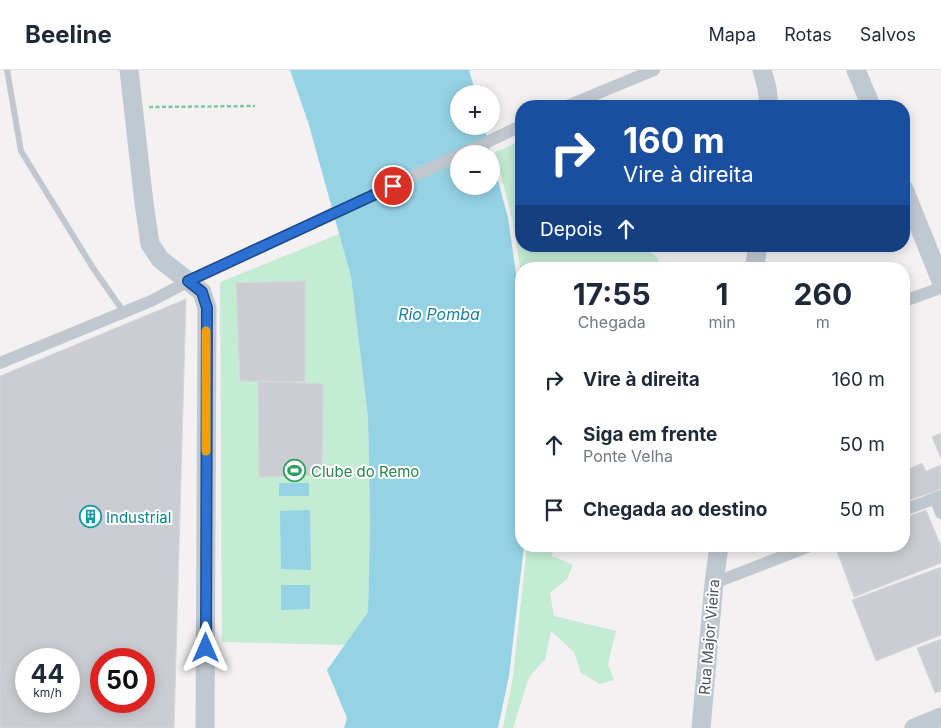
<!DOCTYPE html>
<html lang="pt">
<meta charset="utf-8">
<style>
:root{--surface:#fff;--page:#f2f2f3;--text:#1f2937;--muted:#747a83;--line:#e0e1e3}
body{margin:0;font-family:Inter,sans-serif;background:var(--page);color:var(--text);height:100vh;display:flex;flex-direction:column;font-size:19px;white-space:nowrap}
*{box-sizing:border-box;margin:0}
p{font-size:16px;color:var(--muted)}
.icon{flex:none;width:28px;height:28px;fill:none;stroke:currentColor;stroke-width:2;stroke-linecap:round;stroke-linejoin:round}
.map{position:relative;flex:1;overflow:hidden}
.sheet{position:absolute;left:515px;top:192px;width:395px;height:290px;display:flex;flex-direction:column;background:var(--surface);border-radius:20px;box-shadow:0 2px 12px #0003}
.sheet>*{flex:none}
.guide{position:absolute;left:515px;top:30px;width:395px;height:152px;border-radius:20px;box-shadow:0 2px 12px #0003;background:#1a4fa0;color:#fff;overflow:hidden}
.buttons{position:absolute;left:450px;top:15px;display:grid;gap:10px}
.buttons a{display:grid;place-items:center;width:50px;height:50px;border-radius:50%;background:var(--surface);box-shadow:0 2px 12px #0003;font-size:25px}
.speed{position:absolute;left:15px;top:578px;display:flex;gap:10px;font-size:25px;font-weight:700;text-align:center}
.speed>*{display:grid;place-content:center;width:65px;height:65px;border-radius:50%;background:var(--surface);box-shadow:0 2px 12px #0003;line-height:1}
.speed small{font-size:12px;font-weight:400}
.speed .limit{border:8px solid #d22;background:#fff;color:#111}
.pin{position:absolute;display:grid;place-items:center;width:42px;height:42px;color:#fff;margin:-21px;border:2px solid #fff;border-radius:50%;box-shadow:0 1px 5px #0007}
.me{position:absolute;width:55px;margin:-28px;rotate:0deg;stroke-linejoin:round;filter:drop-shadow(0 0 4px #0008)}
.turn{display:flex;align-items:center;gap:18px;height:105px;padding:0 25px;font-size:22px}
.turn .icon{width:65px;height:65px;stroke-width:2.5}
.turn b{display:block;font-size:35px;line-height:42px}
.then{display:flex;align-items:center;height:48px;padding:0 25px;background:#0003;gap:10px;font-size:19px}
.eta{display:flex;justify-content:space-evenly;align-items:center;height:85px;text-align:center}
.eta b{font-size:30px;font-weight:700;line-height:35px}
ul{padding:0;list-style:none}
li{display:flex;align-items:center;gap:15px;height:65px;padding:0 25px}
li div{flex:1}
li b{display:block;font-size:19px}
li em{font-style:normal}
header{display:flex;align-items:center;gap:30px;box-sizing:border-box;height:70px;padding:0 25px;background:var(--surface);border-bottom:1px solid var(--line)}
header strong{font-size:24px}
nav{display:flex;gap:28px;margin-inline-start:auto;font-size:18px}
.map>svg:first-child{display:block}
</style>
<header>
<strong>Beeline</strong>
<nav><a>Mapa</a><a>Rotas</a><a>Salvos</a></nav>
</header>
<div class="map">
<svg width="941" height="658" viewBox="0 0 941 658">
<rect width="100%" height="100%" fill="#f3f1f1"/>
<path fill="#c4ebd4" d="M521,71V176H640L657,187L662,199H521V202L512,148L495,82Z
M339,164L351,207L368,347L370,454L368,542L345,575L222,572L220,212Z
M527,476H553L552,486L573,495L567,509L550,523L554,546L616,561L608,594L614,610L600,614L581,603L574,582L551,561L545,589L529,607L513,658H503L513,606Z"/>
<path fill="#95d2e4" d="M290,0H469L476,24H459V56H484L491,84H459V116H491V84L508,148L521,238V476H524L509,606L498,658H344L347,648L327,600L368,542L370,454L368,347L351,207L309,55Z
M279,413H309V426H279Z
M310,440L311,500L281,499L280,441Z
M281,515H310V539L281,540Z"/>
<path fill="#cbcdd2" stroke="#d5d7db" fill-rule="evenodd" d="M305,211V312L240,311L236,213Z
M186,229L174,658H0V306ZM26,589H69V631H26ZM101,589H144V631H101Z
M258,311L323,314L322,405L259,407Z
M941,363V388L932,367Z
M922,393L926,401L941,395V419L904,432V401Z
M926,440L941,476V493L854,527L835,476H904V448Z
M941,497V565L876,591L852,530Z
M941,569V621L935,623L917,578Z"/>
<g fill="none" stroke-linecap="round" stroke-linejoin="round">
<path stroke="#7fc6a5" stroke-width="2.5" stroke-dasharray="4 2.5" stroke-linecap="butt" d="M149,37L255,36"/>
<path stroke="#c0c7ce" stroke-width="6" d="M7,0L21,81L93,198L123,241"/>
<path stroke="#c0c7ce" stroke-width="12" d="M567,36L654,0
M462,84L521,56
M904,231L941,218
M0,293L151,231L189,211L459,85
M935,428L941,443
M904,440L941,426
M714,513L810,476"/>
<path stroke="#c0c8d2" stroke-width="19" d="M129,0L144,133L150,174L160,189L202,222L207,238L205,658
M762,0L767,18L769,36
M856,0L871,36
M904,119L941,211
M754,199L758,176
M701,658L714,513L719,476
M914,658L941,647"/>
</g>
<g fill="none" stroke-linecap="round" stroke-linejoin="round">
<defs>
<path id="route" d="M206,578L207,238L202,222L188,211L393,116"/>
</defs>
<use href="#route" stroke="#1c4988" stroke-width="12"/>
<use href="#route" stroke="#2b70d2" stroke-width="9"/>
<path stroke="#f59e0b" stroke-width="9" d="M206,381V261"/>
</g>
<defs>
<symbol id="stadium-ring" viewBox="-11 -11 22 22"><circle r="9.5" fill="#fff" stroke="#2e9e5b" stroke-width="1.5"/><path d="M0-5a6.5 5 0 1 0 0 10a6.5 5 0 1 0 0-10ZM-3.5-1.8h7v3.6h-7Z" fill="#2e9e5b"/></symbol>
<symbol id="building-ring" viewBox="-11 -11 22 22"><circle r="9.5" fill="#fff" stroke="#0f9aa8" stroke-width="1.5"/><path d="M-4-6H4V6H1V3H-1V6H-4ZM-2.5-4.3h1.7v1.8h-1.7ZM.8-4.3h1.7v1.8H.8ZM-2.5-1h1.7V.8h-1.7ZM.8-1h1.7V.8H.8Z" fill="#0f9aa8"/></symbol>
</defs>
<g fill-rule="evenodd">
<use href="#stadium-ring" x="282" y="388" width="25" height="25"/>
<use href="#building-ring" x="78" y="434" width="25" height="25"/>
</g>
<g text-anchor="middle" dominant-baseline="central" stroke-width="4" stroke-linejoin="round" paint-order="stroke">
<g font-size="15" fill="#27864d" stroke="#fff" text-anchor="start">
<text x="311" y="401">Clube do Remo</text>
</g>
<g font-size="15" fill="#0d838f" stroke="#fff" text-anchor="start">
<text x="106" y="447">Industrial</text>
</g>
<g font-size="15" fill="#4a535c" stroke="#fff">
<text transform="translate(709 567) rotate(-85)">Rua Major Vieira</text>
</g>
<g font-size="16" font-style="italic" fill="#1a809f" stroke="#fff">
<text x="439" y="244">Rio Pomba</text>
</g>
</g>
</svg>
<div class="buttons">
<a>+</a>
<a>−</a>
</div>
<div class="speed"><div>44<small>km/h</small></div><div class="limit">50</div></div>
<div class="pin" style="left:393px;top:116px;background:#d93025"><svg class="icon" aria-label="arrive" viewBox="0 0 24 24"><path d="M6 21V4h12l-3 4 3 4H6"/></svg></div>
<svg class="me" style="left:206px;top:578px" viewBox="-20 -20 40 40"><path d="M0-17L14 15 0 8-14 15z" fill="#2b70d2" stroke="#fff" stroke-width="4"/></svg>
<div class="guide">
<div class="turn"><svg class="icon" aria-label="right" viewBox="0 0 24 24"><path d="M7 20v-9h11M14 6l5 5-5 5"/></svg><div><b>160 m</b>Vire à direita</div></div>
<div class="then">Depois<svg class="icon" aria-label="ahead" viewBox="0 0 24 24"><path d="M12 20V5M6 11l6-6 6 6"/></svg></div>
</div>
<section class="sheet">
<div class="eta">
<div><b>17:55</b><p>Chegada</p></div>
<div><b>1</b><p>min</p></div>
<div><b>260</b><p>m</p></div>
</div>
<ul>
<li><svg class="icon" aria-label="right" viewBox="0 0 24 24"><path d="M7 20v-9h11M14 6l5 5-5 5"/></svg><div><b>Vire à direita</b></div><em>160 m</em></li>
<li><svg class="icon" aria-label="ahead" viewBox="0 0 24 24"><path d="M12 20V5M6 11l6-6 6 6"/></svg><div><b>Siga em frente</b><p>Ponte Velha</p></div><em>50 m</em></li>
<li><svg class="icon" aria-label="arrive" viewBox="0 0 24 24"><path d="M6 21V4h12l-3 4 3 4H6"/></svg><div><b>Chegada ao destino</b></div><em>50 m</em></li>
</ul>
</section>
</div>
